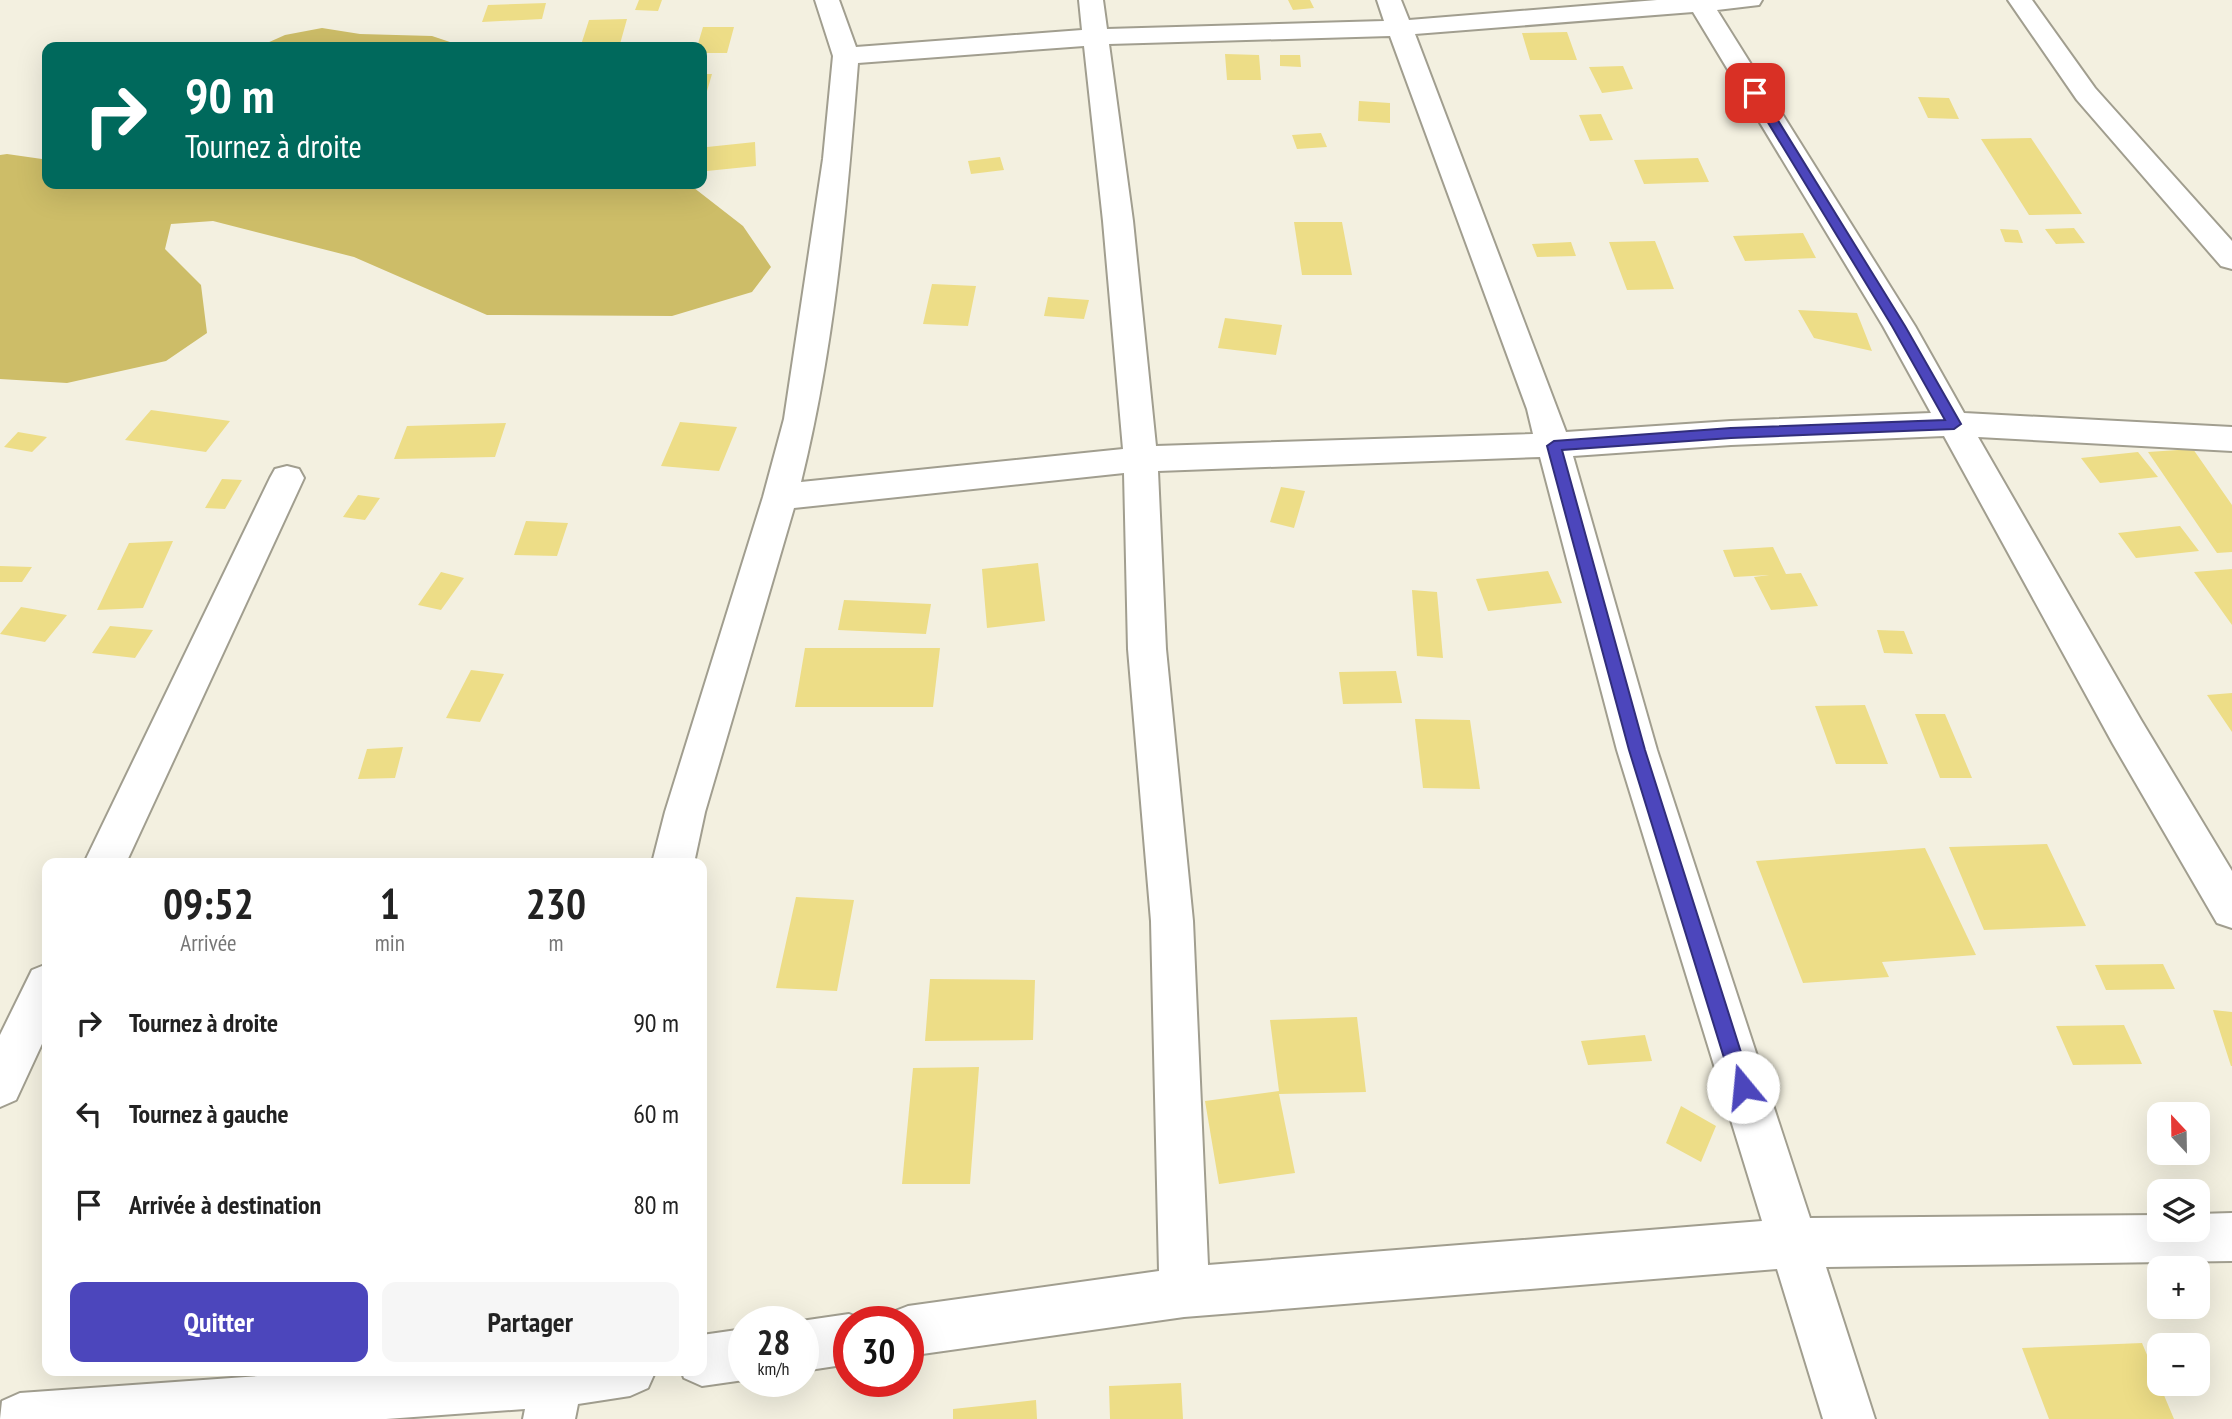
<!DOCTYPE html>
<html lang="fr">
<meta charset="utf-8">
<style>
:root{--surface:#fff;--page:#f6f6f6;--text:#222;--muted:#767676;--accent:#4c46bc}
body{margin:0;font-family:"PT Sans Narrow",sans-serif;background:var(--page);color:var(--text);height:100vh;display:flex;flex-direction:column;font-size:26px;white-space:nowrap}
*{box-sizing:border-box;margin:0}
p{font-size:23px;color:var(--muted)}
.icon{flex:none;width:38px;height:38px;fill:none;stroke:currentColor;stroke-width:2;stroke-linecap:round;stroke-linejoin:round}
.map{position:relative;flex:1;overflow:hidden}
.panel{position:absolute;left:42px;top:858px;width:665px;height:518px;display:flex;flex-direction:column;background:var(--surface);border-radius:14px;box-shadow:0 7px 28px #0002}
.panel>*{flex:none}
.banner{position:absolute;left:42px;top:42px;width:665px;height:147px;border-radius:14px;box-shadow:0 7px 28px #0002;background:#00695c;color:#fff;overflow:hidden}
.needle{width:46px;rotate:338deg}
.buttons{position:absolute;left:2147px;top:1102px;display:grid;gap:14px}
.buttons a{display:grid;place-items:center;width:63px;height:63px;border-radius:14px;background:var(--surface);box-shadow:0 7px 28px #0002;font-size:35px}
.speed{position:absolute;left:728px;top:1306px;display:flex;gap:14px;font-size:35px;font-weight:700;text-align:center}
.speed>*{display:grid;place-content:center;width:91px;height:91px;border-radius:50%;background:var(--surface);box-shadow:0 7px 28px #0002;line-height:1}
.speed small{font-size:18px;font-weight:400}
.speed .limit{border:10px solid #d22;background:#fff;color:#111}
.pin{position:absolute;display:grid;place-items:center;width:60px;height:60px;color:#fff;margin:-30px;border-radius:14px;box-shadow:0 4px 10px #0006}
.me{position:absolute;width:77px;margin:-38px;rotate:343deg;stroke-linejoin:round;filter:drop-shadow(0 0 5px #0008)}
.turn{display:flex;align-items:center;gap:24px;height:147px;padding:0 28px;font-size:32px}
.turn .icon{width:91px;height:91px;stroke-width:2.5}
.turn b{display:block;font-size:49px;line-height:60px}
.eta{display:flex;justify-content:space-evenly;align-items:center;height:119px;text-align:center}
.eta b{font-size:42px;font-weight:700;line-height:49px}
.primary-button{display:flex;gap:14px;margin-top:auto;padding:14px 28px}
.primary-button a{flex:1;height:80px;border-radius:14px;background:var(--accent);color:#fff;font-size:28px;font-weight:700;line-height:80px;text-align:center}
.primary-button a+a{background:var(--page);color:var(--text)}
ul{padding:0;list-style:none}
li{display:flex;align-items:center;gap:21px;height:91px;padding:0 28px}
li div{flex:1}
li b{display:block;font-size:26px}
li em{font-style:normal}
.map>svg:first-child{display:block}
</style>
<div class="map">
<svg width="2232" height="1419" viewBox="0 0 2232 1419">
<rect width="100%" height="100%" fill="#f3f0e0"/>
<path fill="#cdbd68" d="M322,28L360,34L432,36L465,47H258L285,35Z
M7,154L42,159L47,163V184H689L743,226L771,267L752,292L672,316L487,315L354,257L213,221L171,224L165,249L201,285L207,333L166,361L67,383L0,379V155Z"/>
<path fill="#eddd87" d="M639,0H662L658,11L635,10Z
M1288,0H1310L1314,8L1293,10Z
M546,3L542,19L482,22L488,5Z
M627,19L620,44L581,45L589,20Z
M703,27H734L727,53H702V47H697Z
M1567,32L1577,60H1530L1522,33Z
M1225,54L1259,55L1261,80H1227Z
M1280,55H1300L1301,67L1280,66Z
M1623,66L1633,89L1602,93L1589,67Z
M702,74H712L705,98L702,99Z
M1918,97L1949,98L1959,119L1928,118Z
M1359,101L1390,103V123L1358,121Z
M1601,114L1613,140L1590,141L1579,115Z
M1321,133L1327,147L1297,149L1292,135Z
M2031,138L2082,214L2029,215L1981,139Z
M755,142L756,166L707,171V147Z
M1000,157L1004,170L971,174L968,161Z
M1698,158L1709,182L1644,184L1634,160Z
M1294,222H1342L1352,275H1302Z
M2074,228L2085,243L2056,244L2045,229Z
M2000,229L2018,230L2023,243L2005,242Z
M1803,233L1816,258L1745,261L1733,236Z
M1655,241L1674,289L1627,290L1609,242Z
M1571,242L1576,256L1537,257L1532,244Z
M932,284L976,286L968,326L923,324Z
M1048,297L1089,300L1084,319L1044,316Z
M1798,310L1857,313L1872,351L1814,338Z
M1225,318L1282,325L1276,355L1218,348Z
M151,410L230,421L206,452L125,440Z
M680,422L737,427L719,471L661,466Z
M506,423L495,457L394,459L407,426Z
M18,432L47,437L32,452L4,447Z
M2193,449L2232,505V552L2217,553L2148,452Z
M2138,452L2158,477L2100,483L2081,458Z
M222,479L242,480L225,509L205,508Z
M1281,487L1305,491L1294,528L1270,522Z
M358,495L380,498L365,520L343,517Z
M526,521L568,523L557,556L514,555Z
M2180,526L2199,551L2136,558L2118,533Z
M173,541L143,608L97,610L129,543Z
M1773,547L1786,574L1801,573L1818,606L1771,610L1754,577L1769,575L1734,577L1723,550Z
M1038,563L1045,621L987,628L982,569Z
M0,566L32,567L22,582H0Z
M2232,569V625L2194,572Z
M1548,571L1562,603L1488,611L1476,579Z
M441,572L464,578L441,610L418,605Z
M1412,590L1437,592L1443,658L1417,656Z
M844,600L931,604L926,634L838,630Z
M21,607L67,615L45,642L0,634Z
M110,626L153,630L135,658L92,653Z
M1877,630L1904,631L1913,654L1884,653Z
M805,648H940L933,707H795Z
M471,670L504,674L480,722L446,718Z
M1396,671L1402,703L1343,704L1339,672Z
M2232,693V732L2207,695Z
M1865,705L1888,764H1836L1815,706Z
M1915,714H1945L1972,778H1940Z
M1415,719L1470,720L1480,789L1423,788Z
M403,747L395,778L358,779L367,749Z
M2047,844L2086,926L1984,930L1949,847Z
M1925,848L1976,955L1882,962L1889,977L1803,983L1756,861Z
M796,897L854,900L837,991L776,988Z
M2163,964L2175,989L2106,990L2095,965Z
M930,979L1035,980L1033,1040L925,1041Z
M2213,1010L2232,1012V1066H2231Z
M1357,1017L1366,1092L1279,1094L1295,1173L1219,1184L1205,1101L1279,1091L1270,1020Z
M2124,1025L2142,1064L2073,1065L2056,1026Z
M1645,1035L1652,1061L1588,1065L1581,1041Z
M979,1067L970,1184H902L913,1068Z
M1681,1106L1716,1126L1701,1162L1666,1143Z
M2142,1343L2174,1419H2049L2022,1348Z
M1181,1383L1183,1419H1110L1109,1386Z
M1036,1400L1037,1419H953V1409Z"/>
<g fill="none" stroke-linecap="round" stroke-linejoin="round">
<defs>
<path id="street" d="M815,0H839L856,47L1082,30L1079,0H1103L1107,29L1384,21L1377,0H1401L1409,20L1657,0H1762L1759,5L1717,10L1915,326L1964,413L2232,427V451L1978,437L2141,720L2232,871V928L2217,923L2113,744L1944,436L1731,445L1573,456L1657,750L1810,1218L2160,1215V1230H2198V1214L2232,1213V1261L1826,1267L1875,1419H1823L1777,1269L1184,1317L908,1356V1321H887L890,1313L908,1306L1159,1271L1151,921L1128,649L1124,473L794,508L705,812L694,863H652L665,812L763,497L784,419L823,159L833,56ZM1693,12L1883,326L1931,413L1731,421L1566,432L1415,34ZM1390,36L1527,409L1533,434L1156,446L1133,221L1109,44ZM1084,46L1103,221L1123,449L801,482C835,345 847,203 858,63ZM1540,457L1617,750L1762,1221L1208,1265L1193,921L1166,649L1158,471Z
M2008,0H2032L2095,88L2232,241V269L2221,266L2077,100Z
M287,466L299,469L304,478L126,863H84L270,478L275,469Z
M47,964V1033L16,1100L0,1107V1035L32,970Z
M849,1314L867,1321H849V1364L803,1371L801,1321Z
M744,1329V1380L702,1386L684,1378L681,1370H702V1335Z
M343,1370H656L648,1388L630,1396L578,1404L575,1419H523L525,1409L386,1419H0L2,1401L20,1393Z"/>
</defs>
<use href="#street" stroke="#a19e8f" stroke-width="4"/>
<use href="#street" fill="#fff" fill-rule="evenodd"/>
</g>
<path fill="#4c46bc" stroke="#312e7a" stroke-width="2" d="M1755,89L1761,93L1905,326L1961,424L1954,429L1731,438L1562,450L1645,750L1752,1087L1749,1094L1743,1096L1736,1094L1733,1087L1629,750L1547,446L1554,441L1731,428L1945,420L1892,326L1750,93Z"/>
</svg>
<div class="buttons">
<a><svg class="needle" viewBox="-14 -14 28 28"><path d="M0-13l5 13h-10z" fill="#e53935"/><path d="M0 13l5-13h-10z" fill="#767676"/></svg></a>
<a><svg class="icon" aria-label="layers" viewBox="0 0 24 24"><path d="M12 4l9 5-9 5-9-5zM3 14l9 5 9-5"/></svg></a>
<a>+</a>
<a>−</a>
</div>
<div class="speed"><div>28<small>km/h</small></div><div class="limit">30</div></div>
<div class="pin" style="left:1755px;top:93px;background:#d93025"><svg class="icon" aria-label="arrive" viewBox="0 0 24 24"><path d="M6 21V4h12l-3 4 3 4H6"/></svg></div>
<svg class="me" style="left:1743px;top:1087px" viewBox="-20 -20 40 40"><circle r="19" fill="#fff"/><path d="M0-13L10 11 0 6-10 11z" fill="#4c46bc"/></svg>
<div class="banner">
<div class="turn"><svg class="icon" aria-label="right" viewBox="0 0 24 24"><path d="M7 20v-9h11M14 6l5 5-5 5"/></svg><div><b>90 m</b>Tournez à droite</div></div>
</div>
<section class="panel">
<div class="eta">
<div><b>09:52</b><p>Arrivée</p></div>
<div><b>1</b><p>min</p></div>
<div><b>230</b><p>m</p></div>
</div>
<ul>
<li><svg class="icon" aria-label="right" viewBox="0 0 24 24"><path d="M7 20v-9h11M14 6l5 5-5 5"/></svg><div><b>Tournez à droite</b></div><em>90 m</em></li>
<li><svg class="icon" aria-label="left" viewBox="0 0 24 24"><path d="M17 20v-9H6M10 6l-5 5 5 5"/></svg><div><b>Tournez à gauche</b></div><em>60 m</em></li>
<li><svg class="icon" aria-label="arrive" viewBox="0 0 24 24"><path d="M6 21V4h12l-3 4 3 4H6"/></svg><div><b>Arrivée à destination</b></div><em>80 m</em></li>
</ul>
<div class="primary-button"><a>Quitter</a><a>Partager</a></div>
</section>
</div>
